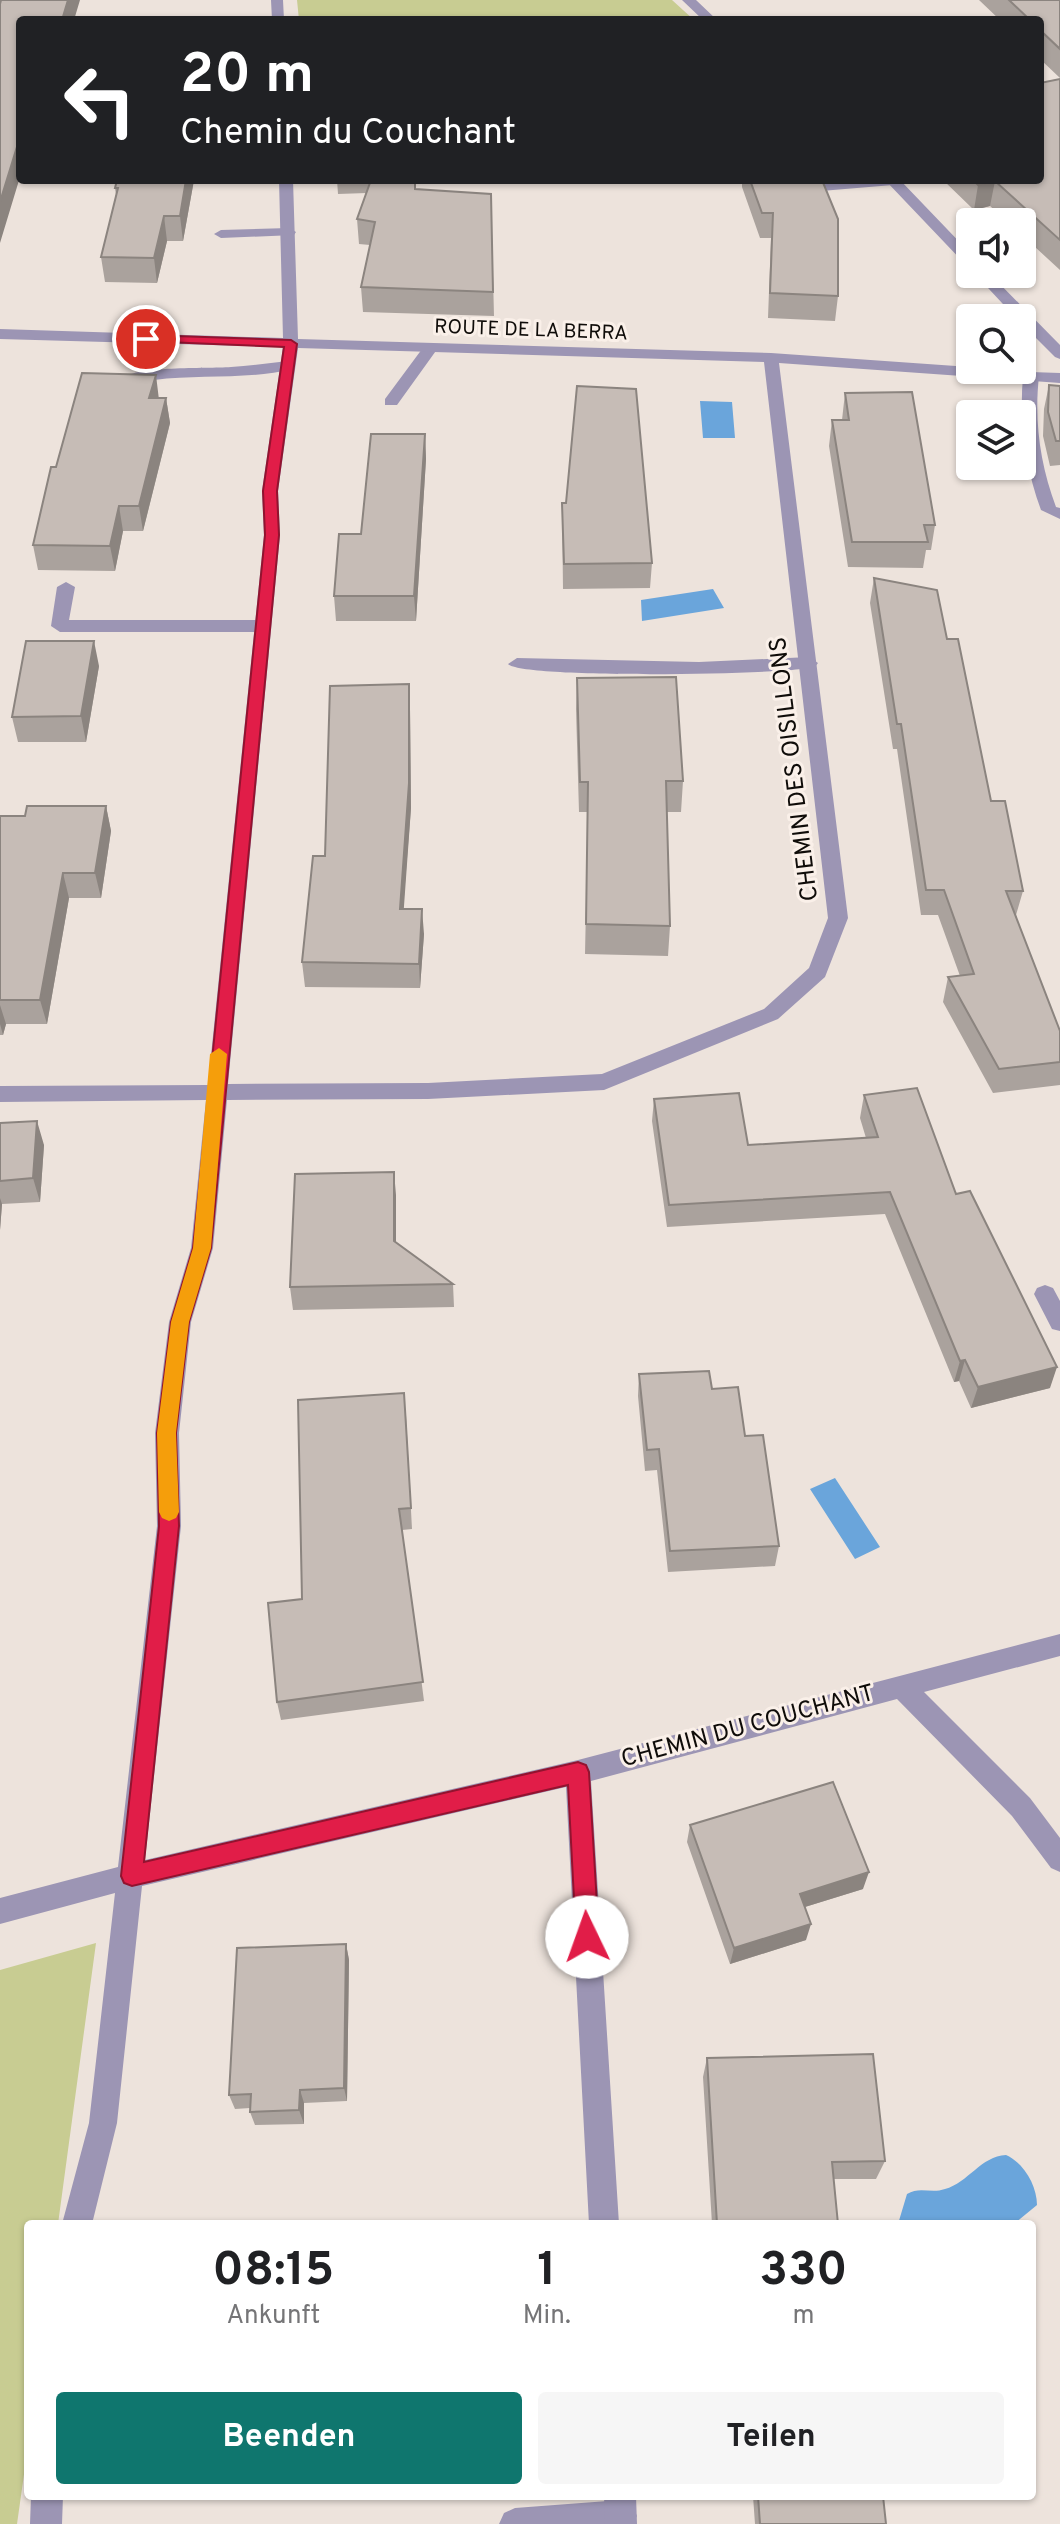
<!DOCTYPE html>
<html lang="de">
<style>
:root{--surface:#fff;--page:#f6f6f6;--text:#202124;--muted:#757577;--accent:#0f766e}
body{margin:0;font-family:Overpass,sans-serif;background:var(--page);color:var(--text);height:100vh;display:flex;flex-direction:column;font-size:30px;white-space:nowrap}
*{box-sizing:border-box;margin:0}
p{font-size:26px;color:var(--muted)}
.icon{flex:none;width:44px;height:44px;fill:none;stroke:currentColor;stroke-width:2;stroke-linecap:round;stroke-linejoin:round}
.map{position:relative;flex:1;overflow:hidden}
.panel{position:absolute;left:24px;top:2220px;width:1012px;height:280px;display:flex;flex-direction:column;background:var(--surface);border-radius:8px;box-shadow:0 2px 6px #0004}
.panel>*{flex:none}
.guide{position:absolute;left:16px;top:16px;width:1028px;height:168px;border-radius:8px;box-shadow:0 2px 6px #0004;background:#202124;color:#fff;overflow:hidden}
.tools{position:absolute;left:956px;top:208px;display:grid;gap:16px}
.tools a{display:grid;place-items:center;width:80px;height:80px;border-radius:8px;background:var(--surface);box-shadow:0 2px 6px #0004;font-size:40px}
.pin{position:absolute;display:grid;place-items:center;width:68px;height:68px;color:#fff;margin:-34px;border:4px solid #fff;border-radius:50%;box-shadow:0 2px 8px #0007}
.me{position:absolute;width:88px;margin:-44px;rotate:357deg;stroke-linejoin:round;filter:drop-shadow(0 0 6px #0008)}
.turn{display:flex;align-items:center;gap:28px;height:168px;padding:0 32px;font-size:36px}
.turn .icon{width:104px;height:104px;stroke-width:2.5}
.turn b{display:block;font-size:56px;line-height:68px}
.eta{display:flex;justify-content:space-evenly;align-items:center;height:136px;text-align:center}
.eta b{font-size:48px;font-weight:700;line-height:56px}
.button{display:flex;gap:16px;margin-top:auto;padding:16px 32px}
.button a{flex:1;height:92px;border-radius:8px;background:var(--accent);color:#fff;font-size:32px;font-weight:700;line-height:92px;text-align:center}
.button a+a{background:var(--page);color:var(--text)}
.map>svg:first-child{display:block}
</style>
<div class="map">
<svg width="1060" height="2524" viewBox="0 0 1060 2524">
<rect width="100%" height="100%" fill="#ede3dc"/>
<path fill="#c8cc92" d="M297,0H672L694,20H299Z
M96,1943L58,2224H28V2446L17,2524H0V1970Z"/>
<path fill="#6aa5db" d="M700,401L732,402L735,438H703Z
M713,589L724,608L642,621L641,600Z
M835,1478L880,1547L855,1559L810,1489Z
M1006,2155C1024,2163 1037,2186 1037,2205L1014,2224H898L907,2194C920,2186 931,2194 945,2189C968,2183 981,2156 1006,2155Z"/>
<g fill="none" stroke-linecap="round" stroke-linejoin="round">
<path fill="#9c95b4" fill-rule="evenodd" d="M854,180H899L900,181L893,185L821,191L814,187L821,183Z
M289,228L296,232L294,235L221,238L214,234L221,230Z
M430,343L438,348L397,405H385V399L425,345Z
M288,361L293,363V369C248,380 200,374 154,380C142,382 127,388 118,380C136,365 205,369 231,367C250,366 269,363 288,361Z
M1031,371L1039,376C1034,421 1040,464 1056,507L1060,508V519L1041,510C1025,466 1019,422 1023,376Z
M66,582L75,587L69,620H261L270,626L261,632H60L51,626L57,587Z
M809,657L818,663L815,667C784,675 521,679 508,664L517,658L699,662Z
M1045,1285L1053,1288L1060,1301V1331L1052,1329L1034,1294L1037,1288Z
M621,2500L632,2505L637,2516L633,2524H499L504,2513L515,2508Z"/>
<path fill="#9c95b4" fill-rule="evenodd" d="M271,0H283L284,20H272Z
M682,0H696L717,20H703Z
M279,180H293L298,339L771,353L970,367V370L1060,373V383L779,363L848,918L825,977L778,1019L604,1090L428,1099L227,1100L213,1248L191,1322L179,1433L181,1526L145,1860L578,1760L1060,1634V1656L924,1692L1030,1798L1060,1838V1872L1051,1868L1012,1816L897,1699L591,1781L619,2224H589L566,1787L142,1886L117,2123L92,2224H62L89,2123L115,1893L0,1924V1898L118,1867L157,1526L155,1433L169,1322L191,1248L206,1100L0,1102V1086L208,1085L264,535L262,491L283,347L0,339V329L283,338ZM298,348L764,362L828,918L809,968L764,1009L602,1074L428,1083L228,1084L280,535L278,491Z
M885,180H900L970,253V265L965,264Z
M975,274H990L1060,345V359L1055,357L1022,324V318H1016Z
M31,2496H63L62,2524H30Z
M604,2496H636L637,2524H605Z"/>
</g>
<path fill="#aaa29d" d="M979,0H1060V78L1040,59V20H1000Z
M1060,79V270L1022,235V222H1008L990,206L974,210L943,180H1040Z
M117,180H194L183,241H167L157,283L105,282L101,257L116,195L115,188Z
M337,180H415L416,189L491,194L494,316L363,312L361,287L370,245L359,244L357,219L367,193L338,194Z
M742,180H822L838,296L835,321L768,318L771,238H760L742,187Z
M1049,385L1060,386V465L1050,466L1043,436L1044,409Z
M845,393L935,525L931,550H926L923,568L848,567L829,446L832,420H842Z
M159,398H166L170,423L143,531H123L115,571L38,570L33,545L56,467Z
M425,434L426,459L416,621H336L334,596L361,534Z
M562,503L652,563L650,588L563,589Z
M874,578L947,639L991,801L1023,891L1016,915H1015L1060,1031V1085L993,1093L943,1002L948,977L960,976L938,915H921L897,749H893L870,603Z
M99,666L86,742H18L12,717Z
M577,678L683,781L681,812H667L670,926L668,956L585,954L588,812H579L576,709Z
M410,709L411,808L403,909L424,934L420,988L305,987L302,962L325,856Z
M106,806L111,831L101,898H69L47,1024H6L3,1035H0V816H25Z
M864,1095L956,1194L1050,1388L971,1408L959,1381L954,1382L885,1214L667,1227L652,1121L654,1099L748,1145L866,1138L860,1118Z
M0,1123L44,1145L40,1202L2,1204L0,1230Z
M396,1195V1242L453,1284L454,1307L293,1310L290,1287Z
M639,1374L712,1389L745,1436L779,1546L775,1566L668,1572L657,1470L645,1471L638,1396Z
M406,1415L412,1529L402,1530L424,1701L281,1720L277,1702L302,1599Z
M690,1825L863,1889L805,1907L806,1940L730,1964L687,1842Z
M346,1944L349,1960L347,2101L304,2103V2124L255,2125L250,2112V2108L235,2109L229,2095Z
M707,2058L885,2161L876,2179H833L838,2224H712L703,2077Z
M753,2496H883L886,2524H755Z"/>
<path fill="#8b847f" d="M68,0H80L74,20H62Z
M20,137V177L0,243V202Z
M186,180H194L183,241L180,216Z
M995,181L990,206L974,210L978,185Z
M164,216L167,241L157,283L154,258Z
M156,375L159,400L149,398Z
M166,398L170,423L143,531L139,506Z
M425,434L426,459L416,621L414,596Z
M119,506L123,531L115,571L110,546Z
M94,641L99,666L86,742L81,716Z
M409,684L410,709L411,808L402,934L400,909Z
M106,806L111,831L101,898L95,873Z
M63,873L69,898L47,1024L40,1000Z
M422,909L424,934L420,988L419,964Z
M0,1005L6,1024L3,1035L0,1024Z
M37,1121L44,1145L40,1202L33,1178Z
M394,1172L396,1195V1264L394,1241Z
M0,1198L2,1204L0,1230Z
M965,1360L959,1381L954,1382L960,1361Z
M1057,1367L1050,1388L971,1408L978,1387Z
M869,1872L863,1889L795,1910L800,1894Z
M811,1924L806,1940L730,1964L734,1948Z
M346,1944L349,1960L347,2101L344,2088Z
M300,2090L304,2103V2124L299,2110Z"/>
<path fill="#c6bcb6" stroke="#8b847f" stroke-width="2" d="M1,0H68L62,20H20V137L0,202V4Z
M1009,0H1060V49L1040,30V20H1030Z
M1060,79V240L995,181L978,185L973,180H1040V83Z
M117,180H186L180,216H164L154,258L101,257L118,188H115Z
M371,180H415V189L491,194L493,292L361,287L375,222L357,219Z
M750,180H822L838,219V296L770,293L773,213H762Z
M82,373L156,375L149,398H166L139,506H119L110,546L33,545L51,467H56Z
M1049,385L1060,386V441H1056L1048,412Z
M577,386L636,389L652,563L564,564L562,503H566Z
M912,392L935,525H924L928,542H852L832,420H849L845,393Z
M371,434H425L414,596H334L339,534H361Z
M874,578L937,590L947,639H958L991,801H1005L1023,891H1006L1060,1031V1062L999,1069L948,977L974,974L944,890H926L901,724H897Z
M26,641H94L81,716L12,717Z
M676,677L683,781H666L670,926L586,924L588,782H580L577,678Z
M409,684V783L400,909H422L419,964L302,962L313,856H325L330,686Z
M27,806H106L95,873H63L40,1000H0V816H25Z
M917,1088L956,1194L970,1191L1057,1367L978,1387L965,1360L960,1361L890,1192L669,1205L654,1099L739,1093L748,1145L878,1137L864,1095Z
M37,1121L33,1178L0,1181V1123Z
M394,1172V1241L453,1284L290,1287L295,1174Z
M709,1371L712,1389L738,1387L745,1436L763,1435L779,1546L670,1551L659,1449L647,1450L639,1374Z
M404,1393L411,1508L399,1509L423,1682L277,1702L268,1603L302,1599L298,1400Z
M833,1782L869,1872L800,1894L811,1924L734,1948L690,1825Z
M346,1944L344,2088L300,2090L299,2110L250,2112L251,2094L229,2095L237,1948Z
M873,2054L885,2161L832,2162L838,2224H717L707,2058Z
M758,2496H883L886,2524H760Z"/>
<path fill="#e11d48" stroke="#92132f" stroke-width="2" d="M146,335L291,340L297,344L277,491L279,535L211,1248L189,1322L176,1433L179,1526L144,1862L578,1762L586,1765L589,1772L599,1937L595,1945L587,1948L580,1945L576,1937L568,1785L132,1886L124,1883L121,1876L159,1526L157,1433L171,1322L193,1248L265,535L263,491L284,347L141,341L139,339Z"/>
<path fill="#f59e0b" d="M219,1048L227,1054L211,1248L189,1322L176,1433L179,1512L176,1518L169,1521L162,1518L159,1512L157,1433L171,1322L193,1248L210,1054Z"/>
<g text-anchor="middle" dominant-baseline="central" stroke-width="6" stroke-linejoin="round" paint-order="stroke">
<g font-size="20" fill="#0f0c09" stroke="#faf0e9">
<text transform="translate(531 331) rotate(2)">ROUTE DE LA BERRA</text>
</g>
<g font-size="24" fill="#0f0c09" stroke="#faf0e9">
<text transform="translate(795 769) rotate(-97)">CHEMIN DES OISILLONS</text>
<text transform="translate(748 1727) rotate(-15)">CHEMIN DU COUCHANT</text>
</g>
</g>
</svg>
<div class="tools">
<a><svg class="icon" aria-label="sound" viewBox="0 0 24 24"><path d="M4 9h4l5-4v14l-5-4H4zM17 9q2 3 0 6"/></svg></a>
<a><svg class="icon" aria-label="search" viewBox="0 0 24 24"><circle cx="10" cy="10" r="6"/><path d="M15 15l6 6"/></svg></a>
<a><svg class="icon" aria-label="layers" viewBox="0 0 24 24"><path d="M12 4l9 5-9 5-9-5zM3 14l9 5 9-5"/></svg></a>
</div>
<div class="pin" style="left:146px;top:339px;background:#d93025"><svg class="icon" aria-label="arrive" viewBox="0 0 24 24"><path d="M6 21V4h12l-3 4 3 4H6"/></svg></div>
<svg class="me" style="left:587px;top:1937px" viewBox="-20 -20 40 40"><circle r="19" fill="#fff"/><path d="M0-13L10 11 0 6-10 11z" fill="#e11d48"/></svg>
<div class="guide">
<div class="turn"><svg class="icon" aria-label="left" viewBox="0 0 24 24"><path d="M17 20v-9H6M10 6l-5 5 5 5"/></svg><div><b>20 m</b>Chemin du Couchant</div></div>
</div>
<section class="panel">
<div class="eta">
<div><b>08:15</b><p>Ankunft</p></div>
<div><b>1</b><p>Min.</p></div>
<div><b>330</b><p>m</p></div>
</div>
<div class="button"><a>Beenden</a><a>Teilen</a></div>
</section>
</div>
